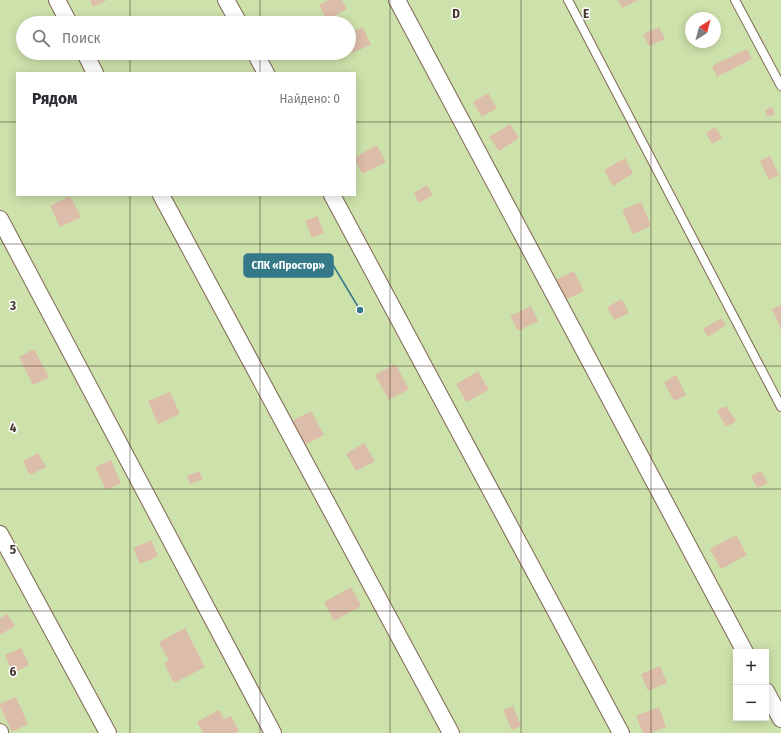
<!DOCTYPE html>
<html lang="ru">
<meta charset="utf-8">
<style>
body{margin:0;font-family:"Fira Sans Condensed",sans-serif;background:#f2f2f3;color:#2b2b33}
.controls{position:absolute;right:12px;bottom:12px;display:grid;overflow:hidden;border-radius:0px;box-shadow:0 2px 10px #0003}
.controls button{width:36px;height:36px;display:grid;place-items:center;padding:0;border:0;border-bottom:1px solid #e1e1e2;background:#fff;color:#2b2b33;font:20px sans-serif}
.compass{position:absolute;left:685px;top:12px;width:36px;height:36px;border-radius:50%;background:#fff;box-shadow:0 2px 10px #0003;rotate:36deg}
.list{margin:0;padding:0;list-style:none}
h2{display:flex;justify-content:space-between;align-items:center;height:52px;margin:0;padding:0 16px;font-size:17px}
h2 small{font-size:13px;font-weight:400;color:#7c7c81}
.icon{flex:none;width:22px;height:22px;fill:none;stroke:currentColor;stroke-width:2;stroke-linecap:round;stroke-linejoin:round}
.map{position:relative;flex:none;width:781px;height:733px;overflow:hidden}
.search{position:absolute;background:#fff;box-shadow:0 2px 10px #0003;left:16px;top:16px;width:340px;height:44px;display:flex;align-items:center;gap:10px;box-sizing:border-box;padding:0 14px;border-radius:22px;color:#7c7c81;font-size:15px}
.panel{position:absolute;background:#fff;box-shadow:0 2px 10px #0003;left:16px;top:72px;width:340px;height:124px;border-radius:0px}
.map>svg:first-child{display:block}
.green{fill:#cde1aa;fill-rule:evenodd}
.building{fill:#dcbda9}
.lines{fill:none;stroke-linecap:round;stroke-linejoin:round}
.service-casing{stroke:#806552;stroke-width:10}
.minor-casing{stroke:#806552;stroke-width:18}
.service{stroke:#fff;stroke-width:8}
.minor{stroke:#fff;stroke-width:16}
.grid{fill:none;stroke:#43362e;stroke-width:1;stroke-opacity:0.55}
.grid-label{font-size:13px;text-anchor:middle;font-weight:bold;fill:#43362e;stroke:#fff;stroke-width:3;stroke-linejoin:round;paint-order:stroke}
.leader{fill:none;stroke:#357989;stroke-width:1.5}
.callout-dot{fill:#357989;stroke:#fff;stroke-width:1.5}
.callout{fill:#357989;stroke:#357989;stroke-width:1.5}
.callout-label{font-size:11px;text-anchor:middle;font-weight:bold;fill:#fff}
</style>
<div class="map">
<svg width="781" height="733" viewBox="0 0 781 733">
<rect width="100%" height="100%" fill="#fdf6f2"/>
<path class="green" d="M 0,0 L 781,0 L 781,733 L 5,733 L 0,725 ZM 691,18 L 715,18 L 715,42 L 691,42 ZM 23,23 L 349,23 L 349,53 L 23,53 ZM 17,73 L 355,73 L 355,195 L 17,195 ZM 736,652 L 766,652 L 766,718 L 736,718 Z"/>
<path class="building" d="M 90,0 L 107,0 L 93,7 Z
M 329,0 L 342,0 L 347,9 L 327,20 L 319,5 Z
M 618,0 L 638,0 L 622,8 Z
M 36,15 L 42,23 L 25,23 Z
M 363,27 L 371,45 L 351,53 L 349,48 L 349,32 Z
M 659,27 L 665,39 L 649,46 L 643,34 Z
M 747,49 L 752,59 L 717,77 L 712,66 Z
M 197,53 L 210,53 L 200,59 Z
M 488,93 L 497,108 L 482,117 L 473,102 Z
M 772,107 L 775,114 L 767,117 L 765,110 Z
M 510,124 L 519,138 L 499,151 L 489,137 Z
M 715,127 L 722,138 L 712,144 L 706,133 Z
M 377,145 L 386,162 L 362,174 L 355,160 L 355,157 Z
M 770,156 L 779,175 L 769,180 L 760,161 Z
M 625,158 L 633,173 L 613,186 L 604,170 Z
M 427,185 L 433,195 L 419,203 L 414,193 Z
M 70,196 L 81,217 L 60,227 L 50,206 Z
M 641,202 L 651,226 L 633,234 L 622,210 Z
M 317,216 L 324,233 L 312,238 L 305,221 Z
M 574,271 L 584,291 L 565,300 L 555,280 Z
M 622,299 L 629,313 L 614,320 L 607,307 Z
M 781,305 L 781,329 L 772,309 Z
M 531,306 L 538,321 L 518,331 L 510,316 Z
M 721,318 L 726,325 L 708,337 L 703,329 Z
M 34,349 L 49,377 L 33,385 L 19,357 Z
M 395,364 L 409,389 L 389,400 L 375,375 Z
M 478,371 L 489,390 L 466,402 L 456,384 Z
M 676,375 L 686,395 L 674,401 L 664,382 Z
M 170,392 L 180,414 L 158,424 L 148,401 Z
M 726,406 L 736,421 L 726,427 L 717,411 Z
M 311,411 L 324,435 L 301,447 L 288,423 Z
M 364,443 L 375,461 L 356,471 L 346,454 Z
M 38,453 L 46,467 L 30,475 L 23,461 Z
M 111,460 L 121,483 L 106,490 L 95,467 Z
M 199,471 L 203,479 L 190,484 L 187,476 Z
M 761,471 L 768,483 L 757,488 L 751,476 Z
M 736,535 L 747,555 L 721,569 L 710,549 Z
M 151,540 L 158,556 L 140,564 L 133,548 Z
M 351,587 L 361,606 L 334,621 L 324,602 Z
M 7,614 L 15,626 L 0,635 L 0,618 Z
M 185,628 L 205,667 L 174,683 L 164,663 L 169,661 L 159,642 Z
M 21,648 L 29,665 L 13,673 L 5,655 Z
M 660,666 L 667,683 L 648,691 L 641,674 Z
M 16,697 L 28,724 L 12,732 L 0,706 L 0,704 Z
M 513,706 L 521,726 L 512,730 L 503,710 Z
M 659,707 L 666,727 L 651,733 L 643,733 L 636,716 Z
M 219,710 L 224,719 L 231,716 L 239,731 L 235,733 L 203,733 L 197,722 Z"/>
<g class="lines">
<defs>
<path id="service" d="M 568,0 L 781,407
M 735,0 L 781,86"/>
<path id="minor" d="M 57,0 L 69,23
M 226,0 L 239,23
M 397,0 L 745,652
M 85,53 L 95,73
M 255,53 L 266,73
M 161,195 L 451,733
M 332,195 L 621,733
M 0,219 L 273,733
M 0,534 L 108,733
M 766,691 L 781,719
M 0,732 L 0,733"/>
</defs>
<use href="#service" class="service-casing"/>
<use href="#minor" class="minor-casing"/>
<use href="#service" class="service"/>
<use href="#minor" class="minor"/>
</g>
<path class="grid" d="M 130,0 L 130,23M 260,0 L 260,23M 390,0 L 390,733M 521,0 L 521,733M 651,0 L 651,733M 130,53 L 130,73M 260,53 L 260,73M 0,122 L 17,122M 355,122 L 781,122M 130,195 L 130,733M 260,195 L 260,733M 0,244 L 781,244M 0,366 L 781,366M 0,489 L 781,489M 0,611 L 781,611"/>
<g class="grid-label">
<text x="456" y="18">D</text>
<text x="586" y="18">E</text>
<text x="13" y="310">3</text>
<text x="13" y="432">4</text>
<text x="13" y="554">5</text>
<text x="13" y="676">6</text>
</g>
<path class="leader" d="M360 310L333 265"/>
<circle class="callout-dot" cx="360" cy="310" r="4"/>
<rect class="callout" x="244" y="254" width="89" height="23" rx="4"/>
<g class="callout-label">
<text x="288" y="269">СПК «Простор»</text>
</g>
</svg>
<div class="controls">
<button>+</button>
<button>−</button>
</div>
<svg class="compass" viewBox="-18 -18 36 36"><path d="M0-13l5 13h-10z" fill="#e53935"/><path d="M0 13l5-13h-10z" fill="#7c7c81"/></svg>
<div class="search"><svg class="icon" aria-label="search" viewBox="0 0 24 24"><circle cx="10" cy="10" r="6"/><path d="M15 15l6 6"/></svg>Поиск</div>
<section class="panel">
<h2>Рядом<small>Найдено: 0</small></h2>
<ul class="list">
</ul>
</section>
</div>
